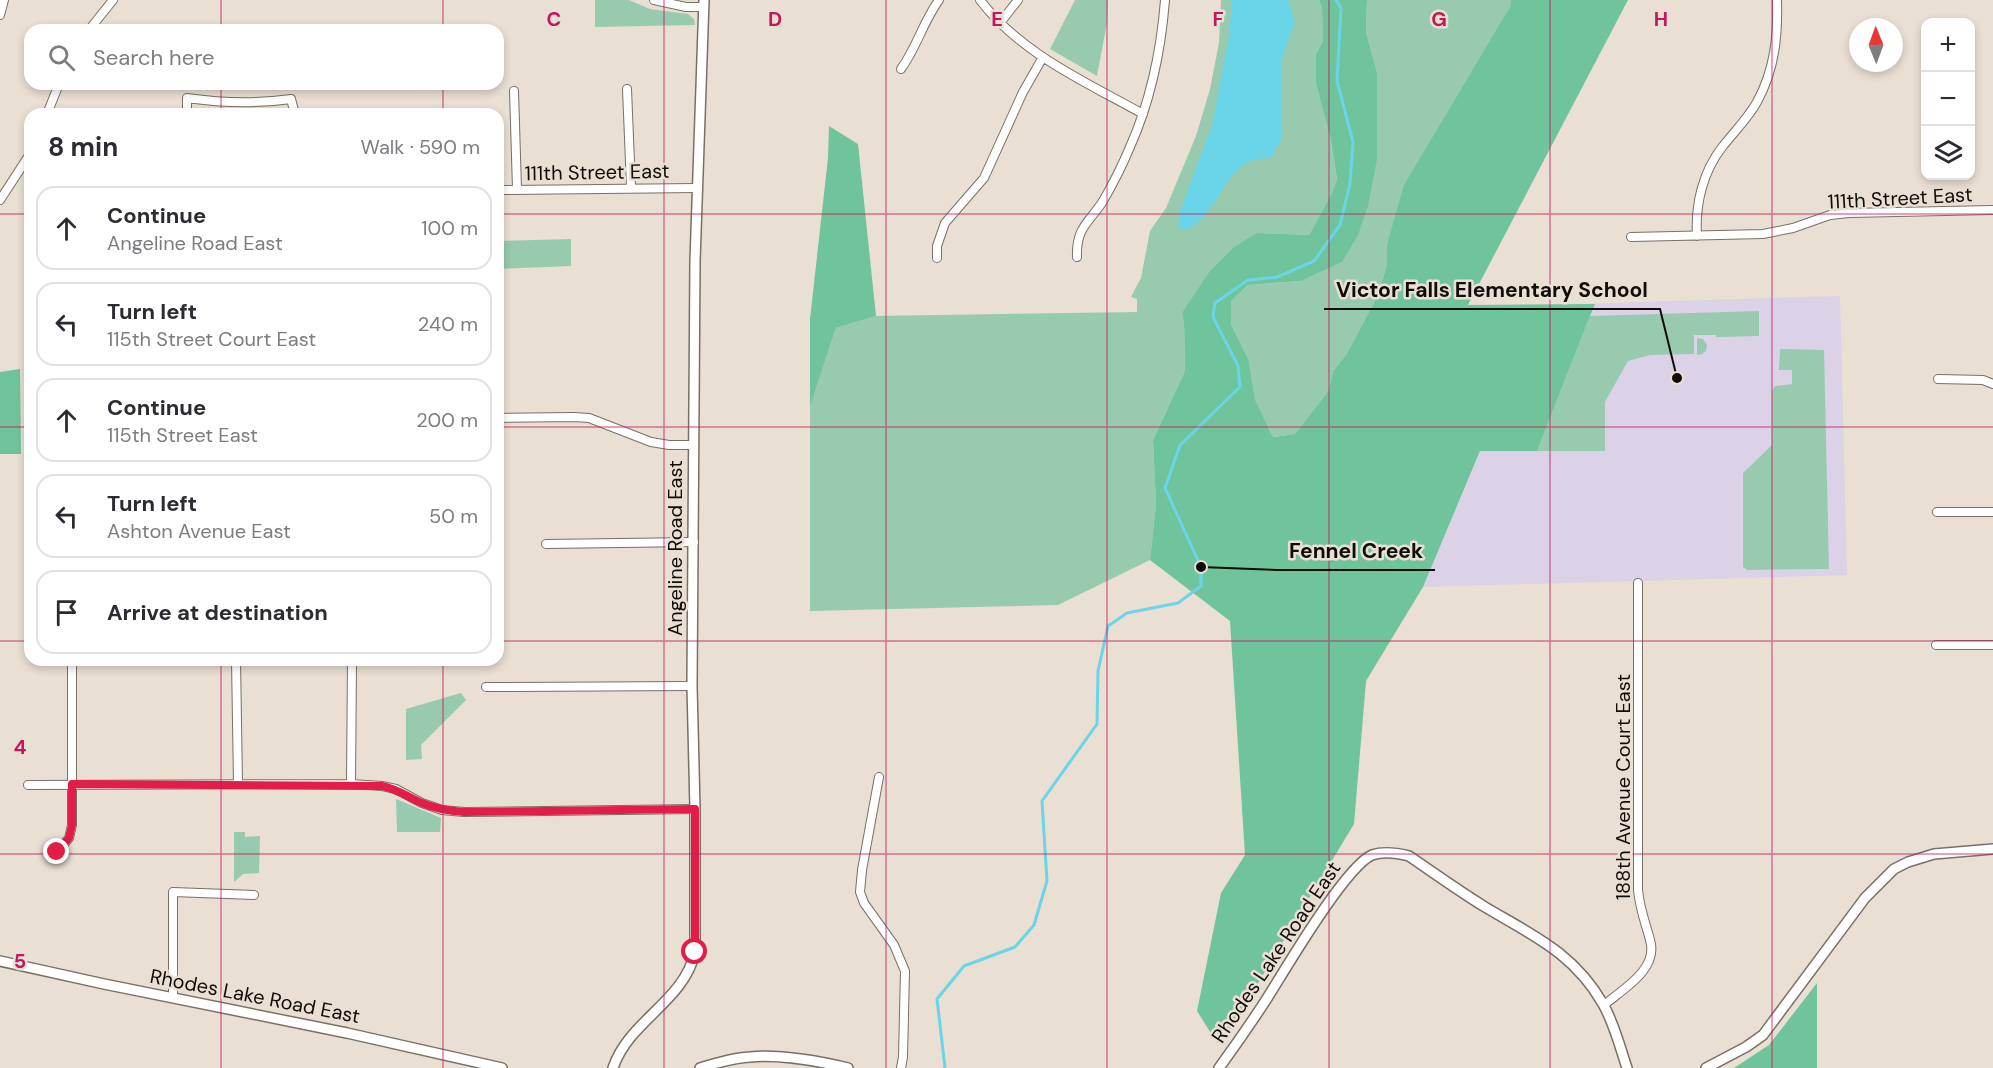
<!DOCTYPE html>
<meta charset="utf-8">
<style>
body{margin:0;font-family:"DM Sans",sans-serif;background:#f7f7f7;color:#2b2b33}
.controls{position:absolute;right:18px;top:18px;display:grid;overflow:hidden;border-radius:12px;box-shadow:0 3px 9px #0003}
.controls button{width:54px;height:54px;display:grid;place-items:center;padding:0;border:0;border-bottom:2px solid #e1e1e2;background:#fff;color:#2b2b33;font:30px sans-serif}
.compass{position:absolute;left:1849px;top:18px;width:54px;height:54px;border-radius:50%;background:#fff;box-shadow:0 3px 9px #0003;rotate:359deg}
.stop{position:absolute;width:18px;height:18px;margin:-14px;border:4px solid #e11d48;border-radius:50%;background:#fff}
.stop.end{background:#e11d48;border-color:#fff;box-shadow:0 2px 6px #0008}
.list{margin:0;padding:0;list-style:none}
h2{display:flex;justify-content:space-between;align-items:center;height:78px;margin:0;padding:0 24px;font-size:26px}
h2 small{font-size:20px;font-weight:400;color:#7c7c81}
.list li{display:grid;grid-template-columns:39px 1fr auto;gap:18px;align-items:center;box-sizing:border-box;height:84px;margin:0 12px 12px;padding:0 12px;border:2px solid #e1e1e2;border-radius:18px}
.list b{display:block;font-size:22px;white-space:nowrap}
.list p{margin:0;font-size:20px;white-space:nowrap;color:#7c7c81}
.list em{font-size:20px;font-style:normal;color:#7c7c81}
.icon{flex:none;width:33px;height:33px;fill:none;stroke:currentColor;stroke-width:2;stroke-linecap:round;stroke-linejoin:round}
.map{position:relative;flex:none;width:1993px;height:1068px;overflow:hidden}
.search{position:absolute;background:#fff;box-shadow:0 3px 9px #0003;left:24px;top:24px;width:480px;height:66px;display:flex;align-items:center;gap:15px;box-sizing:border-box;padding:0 21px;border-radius:18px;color:#7c7c81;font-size:22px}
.panel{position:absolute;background:#fff;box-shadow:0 3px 9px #0003;left:24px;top:108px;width:480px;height:558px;border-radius:18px}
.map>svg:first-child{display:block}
.education{fill:#dcd2e7}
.green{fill:#98cab0}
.forest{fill:#70c49b}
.water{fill:#6ad5e9}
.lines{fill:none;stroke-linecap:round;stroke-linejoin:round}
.stream{stroke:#6ad5e9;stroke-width:3}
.minor-casing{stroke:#797065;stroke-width:10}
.tertiary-casing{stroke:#797065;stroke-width:12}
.minor{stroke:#fff;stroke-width:8}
.tertiary{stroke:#fff;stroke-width:9}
.route{stroke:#e11d48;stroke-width:8}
.grid{fill:none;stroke:#c2185b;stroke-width:1.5;stroke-opacity:0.55}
.labels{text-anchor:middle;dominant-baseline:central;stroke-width:5;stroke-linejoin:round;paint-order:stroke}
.street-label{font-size:20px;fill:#100d08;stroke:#e9dfd2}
.grid-label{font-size:20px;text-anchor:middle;font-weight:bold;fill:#c2185b;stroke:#e9dfd2;stroke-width:5;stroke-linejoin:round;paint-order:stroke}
.leader{fill:none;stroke:#100d08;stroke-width:2}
.callout-dot{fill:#100d08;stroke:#e9dfd2;stroke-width:2}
.callout-label{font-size:21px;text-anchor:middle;font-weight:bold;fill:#100d08;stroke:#e9dfd2;stroke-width:5;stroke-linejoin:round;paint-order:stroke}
</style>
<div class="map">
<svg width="1993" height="1068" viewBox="0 0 1993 1068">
<rect width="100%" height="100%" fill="#e9dfd2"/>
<path class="education" d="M 1840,296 L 1847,575 L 1423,587 L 1542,305 Z"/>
<path class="green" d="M 595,0 L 629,0 L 650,9 L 688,14 L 694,19 L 695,25 L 595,27 Z
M 1075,0 L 1108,0 L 1107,23 L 1097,76 L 1050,49 Z
M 1221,0 L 1319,0 L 1322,9 L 1323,41 L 1316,54 L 1337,179 L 1334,189 L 1309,235 L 1257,233 L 1182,313 L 1184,323 L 1185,371 L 1153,440 L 1156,504 L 1150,560 L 1058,605 L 810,611 L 810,407 L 836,328 L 876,316 L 1137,312 L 1137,299 L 1131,297 L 1141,278 L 1150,231 L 1166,208 L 1196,136 L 1210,89 L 1219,43 Z
M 1367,0 L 1511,0 L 1510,7 L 1394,222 L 1387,244 L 1387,265 L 1377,297 L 1346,355 L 1333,371 L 1329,390 L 1295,434 L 1273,437 L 1255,401 L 1249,361 L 1231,324 L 1231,301 L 1248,285 L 1300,281 L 1377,72 L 1366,32 Z
M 571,239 L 571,266 L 498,269 L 498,241 Z
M 1759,311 L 1759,336 L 1716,337 L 1716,335 L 1694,335 L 1694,354 L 1650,355 L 1628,361 L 1605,402 L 1605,451 L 1537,451 L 1590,316 Z
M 1697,338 L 1703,339 L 1707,345 L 1706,351 L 1702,354 L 1697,355 Z
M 1780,349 L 1824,350 L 1829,569 L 1747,570 L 1743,567 L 1743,473 L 1772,445 L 1772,391 L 1775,386 L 1792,384 L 1792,370 L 1779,370 Z
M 461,693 L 466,700 L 421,745 L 422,759 L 406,760 L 406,709 Z
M 396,799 L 441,818 L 440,832 L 397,832 Z
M 234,832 L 245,832 L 245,837 L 260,836 L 259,873 L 243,874 L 234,882 Z"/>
<path class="forest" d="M 1319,0 L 1367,0 L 1366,32 L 1377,72 L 1377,159 L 1368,206 L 1358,235 L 1342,262 L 1300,281 L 1248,285 L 1231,301 L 1231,324 L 1249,361 L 1255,400 L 1273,437 L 1295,434 L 1329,390 L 1333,371 L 1346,355 L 1377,297 L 1387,265 L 1387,244 L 1404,185 L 1510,7 L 1511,0 L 1628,0 L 1468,305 L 1595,304 L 1590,316 L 1537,451 L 1480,451 L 1423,587 L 1366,681 L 1354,824 L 1228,1033 L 1217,1043 L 1197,1011 L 1221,893 L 1245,855 L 1230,621 L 1150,560 L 1156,504 L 1153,440 L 1185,371 L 1184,323 L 1182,313 L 1210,271 L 1234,247 L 1257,233 L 1309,235 L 1334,189 L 1337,179 L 1330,136 L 1316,82 L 1316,54 L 1323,41 L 1322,9 Z
M 829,126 L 858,144 L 876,316 L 836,328 L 810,407 L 810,319 L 828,158 Z
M 20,369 L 21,454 L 0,454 L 0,372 Z
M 1817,983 L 1817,1068 L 1734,1068 L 1769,1045 Z"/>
<path class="water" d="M 1232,0 L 1288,0 L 1295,23 L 1282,57 L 1281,140 L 1272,157 C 1264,158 1256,159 1248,162 C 1220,176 1213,224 1182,230 L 1178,224 L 1181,208 L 1212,126 L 1229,37 Z"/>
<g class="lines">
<path class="stream" d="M 945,1068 L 937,999 L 964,966 L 1015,947 L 1034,925 L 1047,881 L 1042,801 L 1097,724 L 1098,671 L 1108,626 L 1127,613 L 1178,603 L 1201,586 L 1201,567 L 1165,488 L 1180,445 L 1240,387 L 1238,366 L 1213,317 L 1215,303 L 1248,280 L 1277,277 L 1314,261 L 1340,225 L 1350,184 L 1353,142 L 1337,81 L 1341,8 L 1336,0"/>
<defs>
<path id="minor" d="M 654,0 L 686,7 L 704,7
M 980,0 C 1021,54 1086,82 1143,114
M 0,15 L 4,0
M 1000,23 L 1018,0
M 89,30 L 113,0
M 901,69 C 917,47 923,22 939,0
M 627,89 L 631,187
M 514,91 L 517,189
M 47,114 L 59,84
M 187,114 L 187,98 C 222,103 256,104 291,99 L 295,114
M 498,190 L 697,188
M 0,200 L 30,154
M 1697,236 C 1695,204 1703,171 1723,146 C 1735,131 1748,118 1757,102 C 1775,69 1778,36 1777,0
M 1631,237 L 1763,234 L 1793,228 L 1830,215 L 1849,213 L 1993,210
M 1077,257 C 1076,227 1089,223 1103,201 C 1113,184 1122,166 1130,147 C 1151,100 1161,51 1165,0
M 937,258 L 937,246 L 945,223 L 984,178 L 1023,92 L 1043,57
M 1938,379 L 1983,380 L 1993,384
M 498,418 L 574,417 L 589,418 L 651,442 L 669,445 L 694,445
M 1937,512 L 1993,512
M 546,544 L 694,542
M 1936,645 L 1993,645
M 236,660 L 238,784
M 486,687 L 692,686
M 879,777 L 862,870 L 860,892 L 864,903 L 894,945 L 905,971 L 903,1057 L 901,1068
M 351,784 L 352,660
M 28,785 L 351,784 L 382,786 L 396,789 L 422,803 L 442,810 L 464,812 L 695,809
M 57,852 L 69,838 L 72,825 L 72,660
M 173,998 L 173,892 L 254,895
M 1604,1005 C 1623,989 1659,969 1650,940 C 1645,921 1640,910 1638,890 L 1638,583"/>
<path id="tertiary" d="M 0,961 L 104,984 L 347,1033 L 502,1068
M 613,1068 C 629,1020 684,1002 695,952 L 695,809 L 692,686 L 695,261 L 704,0
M 700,1068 C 716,1063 733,1058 750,1057 C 782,1054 818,1061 848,1068
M 1219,1068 C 1235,1046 1251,1023 1266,1000 C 1285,970 1345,867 1372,855 C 1384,851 1397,853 1409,856 C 1434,873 1459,891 1485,907 C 1532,935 1574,953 1603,1004 C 1614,1023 1620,1047 1627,1068
M 1706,1068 L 1746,1047 L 1763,1035 L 1865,898 L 1894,869 L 1908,862 L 1934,854 L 1993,849"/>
</defs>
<use href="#minor" class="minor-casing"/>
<use href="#tertiary" class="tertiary-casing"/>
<use href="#minor" class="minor"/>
<use href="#tertiary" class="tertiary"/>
</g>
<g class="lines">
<path class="route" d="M 57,852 L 69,838 L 72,825 L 72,784 L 382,786 C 397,789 408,797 422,803 C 436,809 449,811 464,812 L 695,809 L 695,952"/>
</g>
<path class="grid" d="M 221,0 L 221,30M 443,0 L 443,30M 664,0 L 664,1068M 886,0 L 886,1068M 1107,0 L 1107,1068M 1329,0 L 1329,1068M 1550,0 L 1550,1068M 1772,0 L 1772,1068M 221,84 L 221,114M 443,84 L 443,114M 0,214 L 30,214M 498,214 L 1993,214M 0,427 L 30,427M 498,427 L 1993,427M 0,641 L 30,641M 498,641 L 1993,641M 221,660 L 221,1068M 443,660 L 443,1068M 0,854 L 1993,854"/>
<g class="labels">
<g class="street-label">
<text transform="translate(597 172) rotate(-1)">111th Street East</text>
<text transform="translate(1900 198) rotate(-3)">111th Street East</text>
<text transform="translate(675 548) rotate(-90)">Angeline Road East</text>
<text transform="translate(1623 787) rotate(-90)">188th Avenue Court East</text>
<text transform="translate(1276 952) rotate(-56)">Rhodes Lake Road East</text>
<text transform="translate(255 996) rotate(11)">Rhodes Lake Road East</text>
</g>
</g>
<g class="grid-label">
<text x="554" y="26">C</text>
<text x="775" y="26">D</text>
<text x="997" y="26">E</text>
<text x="1218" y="26">F</text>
<text x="1439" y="26">G</text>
<text x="1661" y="26">H</text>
<text x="20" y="754">4</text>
<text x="20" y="968">5</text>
</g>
<path class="leader" d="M1677 378L1660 309H1324M1201 567L1277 570H1435"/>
<g class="callout-dot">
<circle cx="1677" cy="378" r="6"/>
<circle cx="1201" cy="567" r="6"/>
</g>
<g class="callout-label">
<text x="1492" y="297">Victor Falls Elementary School</text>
<text x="1356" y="558">Fennel Creek</text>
</g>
</svg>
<div class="controls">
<button>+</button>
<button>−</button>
<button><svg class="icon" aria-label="layers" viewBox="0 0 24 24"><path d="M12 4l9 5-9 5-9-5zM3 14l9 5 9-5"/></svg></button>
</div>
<svg class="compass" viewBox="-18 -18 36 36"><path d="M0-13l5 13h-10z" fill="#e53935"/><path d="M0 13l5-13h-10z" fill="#7c7c81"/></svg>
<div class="stop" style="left:695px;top:952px"></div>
<div class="stop end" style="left:57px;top:852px"></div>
<div class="search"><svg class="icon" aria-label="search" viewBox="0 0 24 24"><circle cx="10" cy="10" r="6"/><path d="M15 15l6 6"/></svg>Search here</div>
<section class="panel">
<h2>8 min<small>Walk · 590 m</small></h2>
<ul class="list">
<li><svg class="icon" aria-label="ahead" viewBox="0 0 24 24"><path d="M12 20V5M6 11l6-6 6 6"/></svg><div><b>Continue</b><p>Angeline Road East</p></div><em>100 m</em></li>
<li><svg class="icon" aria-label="left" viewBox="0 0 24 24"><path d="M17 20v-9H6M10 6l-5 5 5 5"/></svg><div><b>Turn left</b><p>115th Street Court East</p></div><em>240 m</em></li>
<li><svg class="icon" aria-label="ahead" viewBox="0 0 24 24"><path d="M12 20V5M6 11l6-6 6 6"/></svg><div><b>Continue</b><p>115th Street East</p></div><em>200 m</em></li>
<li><svg class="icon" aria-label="left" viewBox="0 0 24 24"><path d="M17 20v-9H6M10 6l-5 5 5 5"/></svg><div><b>Turn left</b><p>Ashton Avenue East</p></div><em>50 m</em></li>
<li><svg class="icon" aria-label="arrive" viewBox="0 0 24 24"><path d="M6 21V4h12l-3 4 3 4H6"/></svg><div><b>Arrive at destination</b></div></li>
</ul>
</section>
</div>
